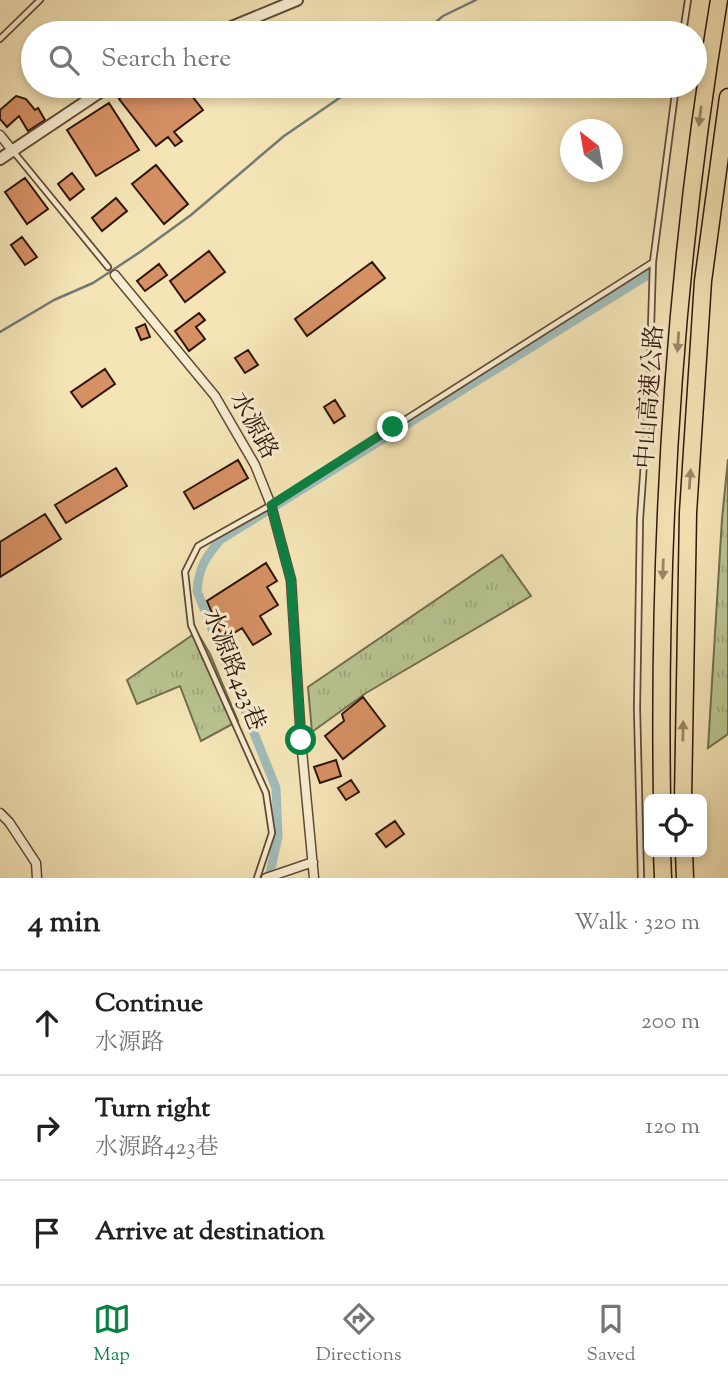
<!DOCTYPE html>
<meta charset="utf-8">
<style>
body{margin:0;font-family:"Sorts Mill Goudy","Noto Serif TC",serif;background:#f2f2f2;color:#222}
.controls{position:absolute;right:21px;bottom:21px;display:grid;overflow:hidden;border-radius:10px;box-shadow:0 4px 10px #0003}
.controls button{width:63px;height:63px;display:grid;place-items:center;padding:0;border:0;border-bottom:2px solid #e0e0e0;background:#fff;color:#222;font:35px sans-serif}
.compass{position:absolute;left:560px;top:119px;width:63px;height:63px;border-radius:50%;background:#fff;box-shadow:0 4px 10px #0003;rotate:329deg}
.stop{position:absolute;width:21px;height:21px;margin:-16px;border:5px solid #0b8043;border-radius:50%;background:#fff}
.stop.end{background:#0b8043;border-color:#fff;box-shadow:0 2px 7px #0008}
.list{margin:0;padding:0;list-style:none}
h2{display:flex;justify-content:space-between;align-items:center;height:91px;margin:0;padding:0 28px;font-size:30px}
h2 small{font-size:23px;font-weight:400;color:#767676}
.list li{display:grid;grid-template-columns:46px 1fr auto;gap:21px;align-items:center;box-sizing:border-box;height:105px;padding:0 28px;border-top:2px solid #e0e0e0}
.list b{display:block;font-size:26px;white-space:nowrap}
.list p{margin:0;font-size:23px;white-space:nowrap;color:#767676}
.list em{font-size:23px;font-style:normal;color:#767676}
.icon{flex:none;width:38px;height:38px;fill:none;stroke:currentColor;stroke-width:2;stroke-linecap:round;stroke-linejoin:round}
.map{position:relative;flex:none;width:728px;height:878px;overflow:hidden}
.search{position:absolute;background:#fff;box-shadow:0 4px 10px #0003;left:21px;right:21px;top:21px;height:77px;display:flex;align-items:center;gap:18px;box-sizing:border-box;padding:0 24px;border-radius:38px;color:#767676;font-size:26px}
.sheet{height:406px;background:#fff}
nav{display:flex;justify-content:space-around;align-items:center;box-sizing:border-box;height:98px;border-top:2px solid #e0e0e0;background:#fff;font-size:19px;color:#767676}
nav a{display:grid;justify-items:center;gap:4px}
nav .on{color:#0b8043}
.map>svg:first-child{display:block}
.grass{fill:url(#grass-tufts);stroke:#746e4e;stroke-width:2}
.lines{fill:none;stroke-linecap:round;stroke-linejoin:round}
.stream{stroke:#737a74;stroke-width:2.5}
.canal{stroke:#a1bcba;stroke-width:9}
.building{fill:#d59064;stroke:#2f160b;stroke-width:2}
.service-casing{stroke:#604a36;stroke-width:8}
.minor-casing{stroke:#604a36;stroke-width:11}
.tertiary-casing{stroke:#604a36;stroke-width:14}
.motorway-casing{stroke:#2f160b;stroke-width:19}
.service{stroke:#f8edd0;stroke-width:4.5}
.minor{stroke:#f8edd0;stroke-width:8}
.tertiary{stroke:#f8edd0;stroke-width:10}
.motorway{stroke:#f4e4b6;stroke-width:16}
.oneway{fill:#9b8769}
.route{stroke:#0b8043;stroke-width:9}
.labels{text-anchor:middle;dominant-baseline:central;stroke-width:6;stroke-linejoin:round;paint-order:stroke}
.street-label{font-size:24px;fill:#2f160b;stroke:#f8edd0}
</style>
<div class="map">
<svg width="728" height="878" viewBox="0 0 728 878">
<defs>
<pattern id="grass-tufts" width="24" height="20" patternUnits="userSpaceOnUse" patternTransform="scale(1.75)"><rect width="24" height="20" fill="#b8c591"/><path d="M3 7l-1-3M5 7V3M7 7l1-3M15 17l-1-3M17 17v-4M19 17l1-3" fill="none" stroke="#9ea87c"/></pattern>
</defs>
<rect width="100%" height="100%" fill="#f4e4b6"/>
<filter id="stains"><feTurbulence type="fractalNoise" baseFrequency=".00286" numOctaves="4"/><feColorMatrix values="0 0 0 0 .2 0 0 0 0 .09 0 0 0 0 .02 0 0 0 .5 -.17"/></filter>
<radialGradient id="worn" r=".72"><stop offset=".6" stop-color="#630" stop-opacity="0"/><stop offset="1" stop-color="#630" stop-opacity=".3"/></radialGradient>
<path class="grass" d="M 728,459 L 728,734 L 708,748 L 722,519 Z
M 502,555 L 531,596 L 366,693 L 312,732 L 308,687 Z
M 197,632 L 210,654 L 238,721 L 201,741 L 180,686 L 137,704 L 127,680 Z"/>
<g class="lines">
<path class="stream" d="M 423,33 L 443,16 L 476,0
M 0,332 L 54,300 L 93,283 L 140,252 L 191,215 L 284,136 L 357,86"/>
<path class="canal" d="M 269,878 L 278,836 L 276,788 L 197,591 C 199,567 205,558 220,540 L 651,273"/>
</g>
<path class="building" d="M 136,86 L 184,86 L 203,110 L 174,132 L 182,141 L 175,146 L 168,137 L 156,146 L 119,99 Z
M 16,96 L 26,99 L 35,110 L 38,108 L 45,120 L 28,131 L 19,116 L 7,127 L 0,119 L 0,110 Z
M 109,103 L 139,150 L 96,176 L 67,130 Z
M 156,165 L 188,204 L 164,224 L 132,184 Z
M 72,173 L 84,189 L 70,200 L 58,184 Z
M 25,178 L 48,209 L 27,224 L 5,192 Z
M 116,198 L 127,211 L 102,231 L 92,218 Z
M 22,237 L 37,257 L 25,265 L 11,245 Z
M 209,251 L 225,272 L 185,302 L 170,281 Z
M 372,262 L 385,278 L 307,336 L 295,319 Z
M 159,264 L 167,275 L 145,291 L 137,281 Z
M 199,313 L 205,320 L 196,327 L 205,339 L 189,351 L 175,331 Z
M 145,324 L 150,337 L 141,340 L 136,328 Z
M 248,350 L 258,365 L 245,373 L 235,358 Z
M 105,369 L 115,384 L 82,407 L 71,392 Z
M 335,400 L 345,416 L 334,423 L 324,407 Z
M 238,460 L 248,478 L 194,509 L 184,492 Z
M 116,468 L 127,486 L 66,523 L 55,505 Z
M 45,514 L 61,539 L 0,577 L 0,542 Z
M 266,563 L 277,581 L 267,587 L 278,605 L 260,616 L 271,634 L 253,645 L 242,628 L 223,640 L 207,601 Z
M 363,697 L 385,726 L 343,759 L 325,736 L 344,721 L 342,714 Z
M 336,760 L 341,776 L 320,783 L 314,767 Z
M 351,780 L 359,792 L 346,800 L 338,788 Z
M 395,821 L 404,834 L 386,847 L 376,834 Z"/>
<g class="lines">
<defs>
<path id="service" d="M 683,33 L 688,0
M 0,39 L 40,0
M 13,151 L 108,267
M 257,878 L 272,833 L 266,793 L 191,625 L 185,572 L 198,546 L 271,505 L 653,262
M 641,878 L 637,708 L 640,519 L 649,393 L 653,262 L 676,86"/>
<path id="minor" d="M 0,135 L 12,150
M 115,275 L 215,396 L 255,465 L 271,505 L 291,580 L 301,740 L 314,878
M 0,813 L 9,822 L 36,863 L 37,878
M 266,878 L 313,862"/>
<path id="tertiary" d="M 217,33 L 297,0
M 0,159 L 109,86"/>
<path id="motorway" d="M 662,799 C 658,532 675,263 719,0
M 683,799 L 688,513 L 703,281 L 728,97
M 662,852 L 663,878
M 684,852 L 685,878"/>
</defs>
<use href="#service" class="service-casing"/>
<use href="#minor" class="minor-casing"/>
<use href="#tertiary" class="tertiary-casing"/>
<use href="#motorway" class="motorway-casing"/>
<use href="#service" class="service"/>
<use href="#minor" class="minor"/>
<use href="#tertiary" class="tertiary"/>
<use href="#motorway" class="motorway"/>
</g>
<defs><path id="oneway-solid" d="M-6-.8H1V-3.2L6.5 0L1 3.2V.8H-6Z" transform="scale(1.75)"/></defs>
<g class="oneway">
<use href="#oneway-solid" transform="translate(700 116) rotate(97)"/>
<use href="#oneway-solid" transform="translate(678 342) rotate(94)"/>
<use href="#oneway-solid" transform="translate(690 479) rotate(-86)"/>
<use href="#oneway-solid" transform="translate(663 569) rotate(92)"/>
<use href="#oneway-solid" transform="translate(683 731) rotate(-89)"/>
</g>
<g class="lines">
<path class="route" d="M 301,740 L 291,580 L 271,505 L 393,427"/>
</g>
<g class="labels">
<g class="street-label">
<text transform="translate(651 397) rotate(-86)">中山高速公路</text>
<text transform="translate(253 426) rotate(61)">水源路</text>
<text transform="translate(233 670) rotate(68)">水源路423巷</text>
</g>
</g>
<rect width="100%" height="100%" filter="url(#stains)"/>
<rect width="100%" height="100%" fill="url(#worn)"/>
</svg>
<div class="controls">
<button><svg class="icon" aria-label="locate" viewBox="0 0 24 24"><circle cx="12" cy="12" r="6"/><path d="M12 2v4M12 18v4M2 12h4M18 12h4"/></svg></button>
</div>
<svg class="compass" viewBox="-18 -18 36 36"><path d="M0-13l5 13h-10z" fill="#e53935"/><path d="M0 13l5-13h-10z" fill="#767676"/></svg>
<div class="stop" style="left:301px;top:740px"></div>
<div class="stop end" style="left:393px;top:427px"></div>
<div class="search"><svg class="icon" aria-label="search" viewBox="0 0 24 24"><circle cx="10" cy="10" r="6"/><path d="M15 15l6 6"/></svg>Search here</div>
</div>
<section class="sheet">
<h2>4 min<small>Walk · 320 m</small></h2>
<ul class="list">
<li><svg class="icon" aria-label="ahead" viewBox="0 0 24 24"><path d="M12 20V5M6 11l6-6 6 6"/></svg><div><b>Continue</b><p>水源路</p></div><em>200 m</em></li>
<li><svg class="icon" aria-label="right" viewBox="0 0 24 24"><path d="M7 20v-9h11M14 6l5 5-5 5"/></svg><div><b>Turn right</b><p>水源路423巷</p></div><em>120 m</em></li>
<li><svg class="icon" aria-label="arrive" viewBox="0 0 24 24"><path d="M6 21V4h12l-3 4 3 4H6"/></svg><div><b>Arrive at destination</b></div></li>
</ul>
</section>
<nav>
<a class="on"><svg class="icon" aria-label="map" viewBox="0 0 24 24"><path d="M3 6l6-2 6 2 6-2v14l-6 2-6-2-6 2zM9 4v14M15 6v14"/></svg>Map</a>
<a><svg class="icon" aria-label="directions" viewBox="0 0 24 24"><path d="M12 3l9 9-9 9-9-9zM9 14v-3h6M13 9l2 2-2 2"/></svg>Directions</a>
<a><svg class="icon" aria-label="saved" viewBox="0 0 24 24"><path d="M7 4h10v16l-5-4-5 4z"/></svg>Saved</a>
</nav>
